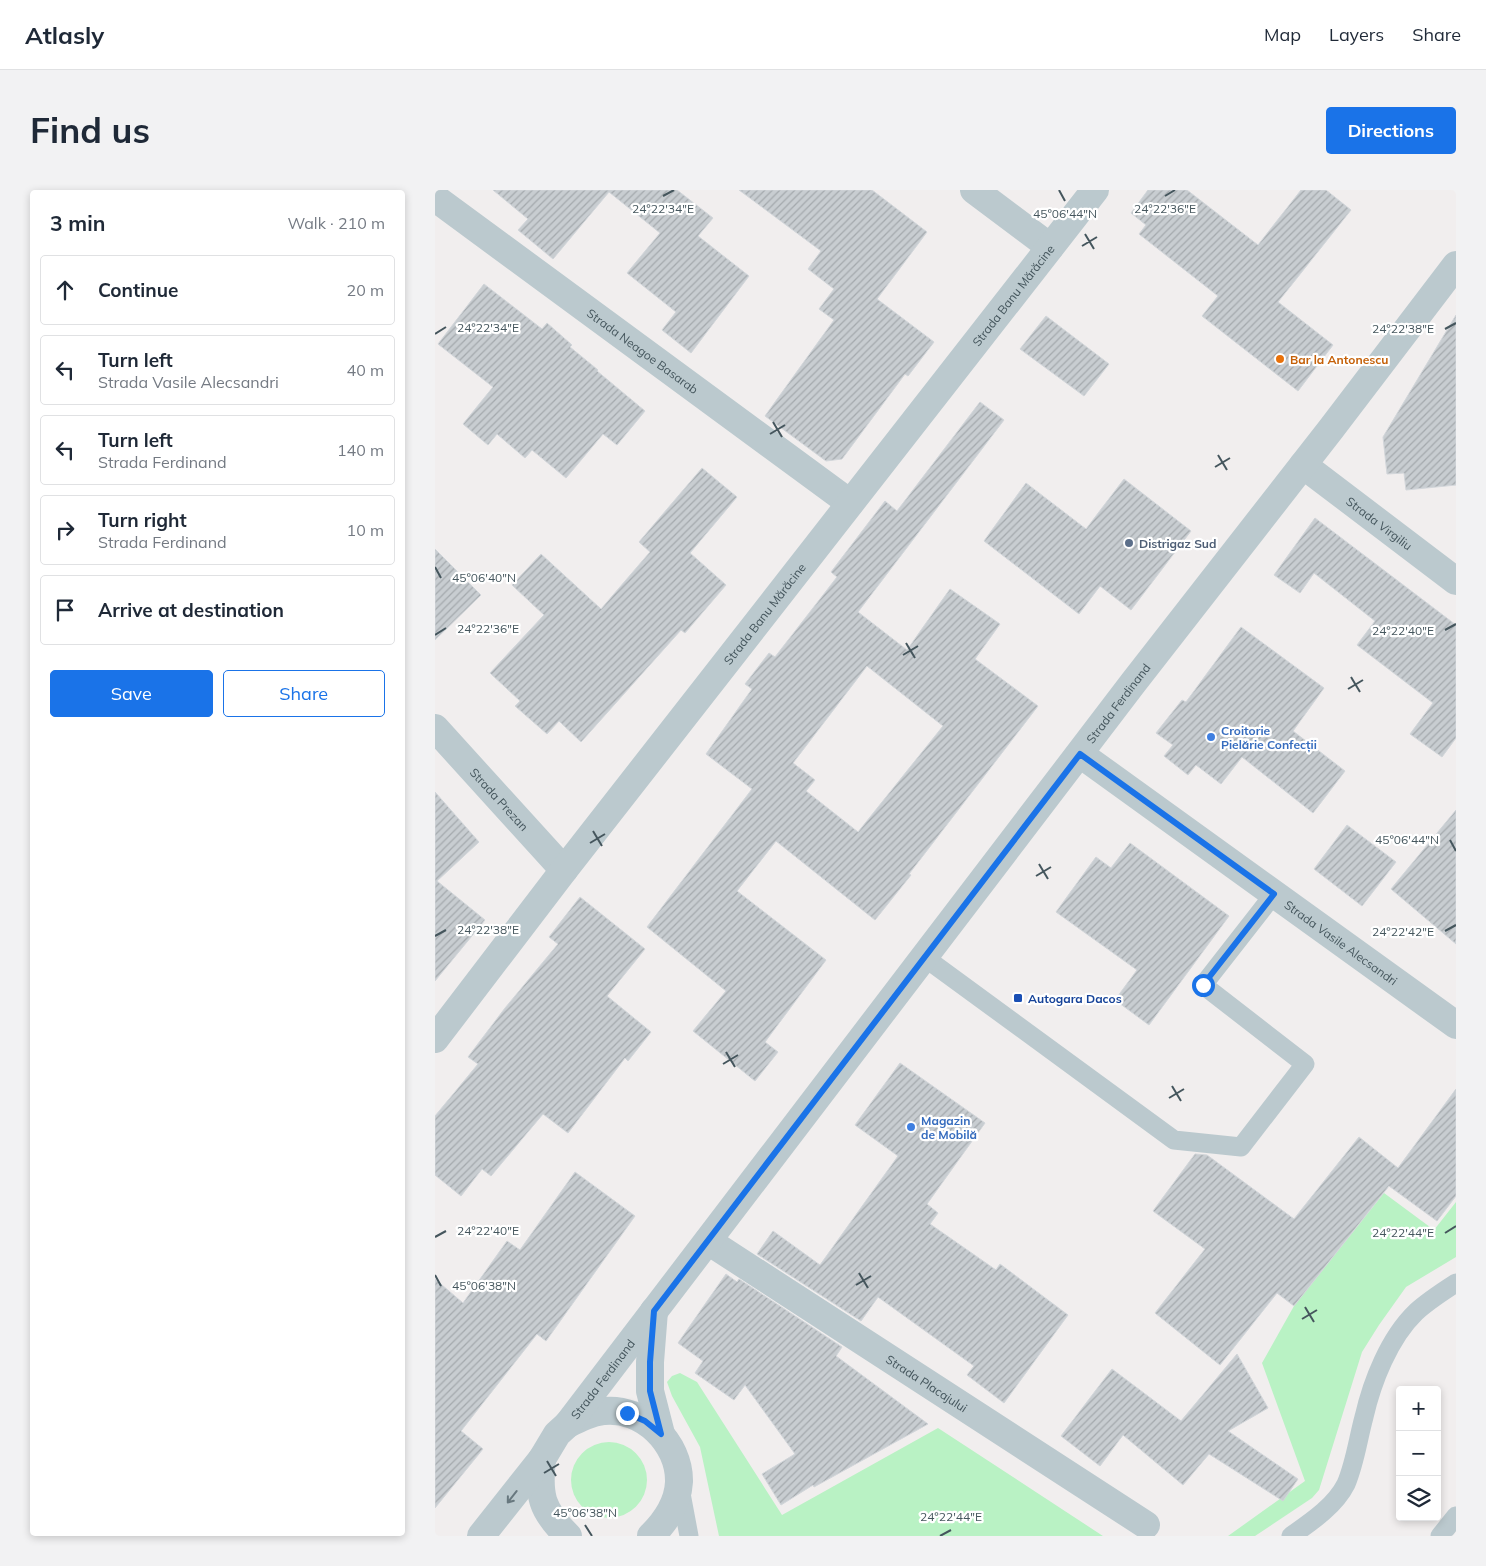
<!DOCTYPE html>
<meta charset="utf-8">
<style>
body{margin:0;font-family:Mulish,sans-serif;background:#f2f2f3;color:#1f2937}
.controls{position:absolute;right:15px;bottom:15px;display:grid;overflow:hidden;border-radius:5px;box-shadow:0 2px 8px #0003}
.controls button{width:45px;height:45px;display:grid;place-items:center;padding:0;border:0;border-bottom:1px solid #e0e1e3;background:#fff;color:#1f2937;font:25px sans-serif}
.stop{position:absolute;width:15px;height:15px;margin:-11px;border:4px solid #1a73e8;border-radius:50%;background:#fff}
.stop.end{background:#1a73e8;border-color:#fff;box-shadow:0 1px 5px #0008}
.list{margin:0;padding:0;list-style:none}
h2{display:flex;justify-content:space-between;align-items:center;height:65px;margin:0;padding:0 20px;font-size:21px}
h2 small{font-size:16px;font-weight:400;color:#747a83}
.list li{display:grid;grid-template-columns:32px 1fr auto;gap:15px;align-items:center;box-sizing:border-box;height:70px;margin:0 10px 10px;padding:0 10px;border:1px solid #e0e1e3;border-radius:5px}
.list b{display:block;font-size:19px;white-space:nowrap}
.list p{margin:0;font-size:16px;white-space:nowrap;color:#747a83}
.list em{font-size:16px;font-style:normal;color:#747a83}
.actions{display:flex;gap:10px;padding:15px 20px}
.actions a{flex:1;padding:11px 0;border:1px solid #1a73e8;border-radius:5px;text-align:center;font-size:18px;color:#1a73e8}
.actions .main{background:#1a73e8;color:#fff}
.icon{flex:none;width:28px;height:28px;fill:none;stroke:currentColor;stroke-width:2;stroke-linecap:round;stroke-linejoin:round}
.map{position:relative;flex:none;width:1021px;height:1346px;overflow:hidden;border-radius:5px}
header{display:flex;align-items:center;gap:30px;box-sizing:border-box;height:70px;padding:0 25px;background:#fff;border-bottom:1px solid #e0e1e3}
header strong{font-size:24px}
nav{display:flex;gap:28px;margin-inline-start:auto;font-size:18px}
.intro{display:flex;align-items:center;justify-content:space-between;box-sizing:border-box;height:120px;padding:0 30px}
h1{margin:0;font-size:35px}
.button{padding:12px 22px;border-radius:5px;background:#1a73e8;color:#fff;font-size:18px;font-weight:700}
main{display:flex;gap:30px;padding:0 30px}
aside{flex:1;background:#fff;border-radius:5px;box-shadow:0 2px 8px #0003}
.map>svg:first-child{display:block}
.green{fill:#b9f2c4}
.building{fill:url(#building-hatch);stroke:#d2d6da;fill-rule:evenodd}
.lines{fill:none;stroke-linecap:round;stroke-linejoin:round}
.service{stroke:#bbc9ce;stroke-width:19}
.minor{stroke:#bbc9ce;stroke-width:28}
.tertiary{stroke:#bbc9ce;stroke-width:28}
.oneway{stroke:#68787f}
.route{stroke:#1a73e8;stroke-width:6}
.ticks{fill:none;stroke:#45565d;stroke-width:2}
.food-dot{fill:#e8710a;stroke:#fff;stroke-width:2}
.service-dot{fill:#5c6f8a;stroke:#fff;stroke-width:2}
.shop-dot{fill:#3f7fe0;stroke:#fff;stroke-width:2}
.transit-dot{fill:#1a4fb4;stroke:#fff;stroke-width:2}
.labels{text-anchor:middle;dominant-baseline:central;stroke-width:4.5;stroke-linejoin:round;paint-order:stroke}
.street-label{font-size:12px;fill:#45565d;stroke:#fff}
.food-label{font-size:12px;font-weight:bold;fill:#c56008;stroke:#fff;text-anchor:start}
.service-label{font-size:12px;font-weight:bold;fill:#4e5e75;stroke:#fff;text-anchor:start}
.shop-label{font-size:12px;font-weight:bold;fill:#366cbe;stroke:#fff;text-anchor:start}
.transit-label{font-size:12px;font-weight:bold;fill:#164399;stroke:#fff;text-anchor:start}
.ticks-label{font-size:12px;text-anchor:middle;fill:#45565d;stroke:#fff;stroke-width:4.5;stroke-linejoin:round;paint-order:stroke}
</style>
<header>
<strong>Atlasly</strong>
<nav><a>Map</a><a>Layers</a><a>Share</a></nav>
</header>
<div class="intro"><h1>Find us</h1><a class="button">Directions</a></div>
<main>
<aside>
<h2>3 min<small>Walk · 210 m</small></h2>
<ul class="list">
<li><svg class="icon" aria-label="ahead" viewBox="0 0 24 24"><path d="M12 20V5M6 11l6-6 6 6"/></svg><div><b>Continue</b></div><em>20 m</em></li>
<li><svg class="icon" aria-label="left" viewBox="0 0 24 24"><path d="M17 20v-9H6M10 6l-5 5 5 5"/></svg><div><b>Turn left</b><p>Strada Vasile Alecsandri</p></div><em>40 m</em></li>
<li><svg class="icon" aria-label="left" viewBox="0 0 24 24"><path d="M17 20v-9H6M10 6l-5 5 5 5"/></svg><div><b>Turn left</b><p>Strada Ferdinand</p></div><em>140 m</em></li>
<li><svg class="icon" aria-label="right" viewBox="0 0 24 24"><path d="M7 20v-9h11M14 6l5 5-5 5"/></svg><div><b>Turn right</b><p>Strada Ferdinand</p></div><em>10 m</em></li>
<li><svg class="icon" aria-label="arrive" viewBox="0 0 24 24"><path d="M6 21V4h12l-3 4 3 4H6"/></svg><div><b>Arrive at destination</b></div></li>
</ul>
<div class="actions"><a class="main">Save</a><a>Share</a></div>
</aside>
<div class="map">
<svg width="1021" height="1346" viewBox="0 0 1021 1346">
<defs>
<pattern id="building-hatch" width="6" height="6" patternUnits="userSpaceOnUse" patternTransform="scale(1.25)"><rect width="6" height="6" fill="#c8cdd1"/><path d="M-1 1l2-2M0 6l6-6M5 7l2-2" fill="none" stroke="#a4a9ad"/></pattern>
</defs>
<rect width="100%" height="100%" fill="#f1eeee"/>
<path class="green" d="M 949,1003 L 999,1040 L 1021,1012 L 1021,1067 L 971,1097 L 944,1135 L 927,1162 L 884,1300 L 877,1308 L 820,1346 L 793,1346 L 870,1291 L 827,1173 L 859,1116 Z
M 245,1183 L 262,1192 L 347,1325 L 503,1238 L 668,1346 L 284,1346 L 265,1257 L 237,1206 L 232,1192 L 237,1186 Z
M136 1290a38 38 0 1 1 76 0a38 38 0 1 1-76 0Z"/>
<path class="building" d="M 58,0 L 242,0 L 278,28 L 263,46 L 314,86 L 256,163 L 227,140 L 241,122 L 192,83 L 225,43 L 174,2 L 118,69 L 83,40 L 93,29 Z
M 304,0 L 437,0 L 492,42 L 442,109 L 499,152 L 473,186 L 470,184 L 407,269 L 391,271 L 330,226 L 399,130 L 384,119 L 399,99 L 373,79 L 386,61 Z
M 713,0 L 752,0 L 823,55 L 866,0 L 891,0 L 916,20 L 843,112 L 898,155 L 863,201 L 767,126 L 783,106 L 704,44 L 711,35 L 696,23 Z
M 49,94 L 107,139 L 112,133 L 137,155 L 135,157 L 163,180 L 162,181 L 210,221 L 182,255 L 168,244 L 131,288 L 97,260 L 90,268 L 62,244 L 53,255 L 28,234 L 58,197 L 3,154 Z
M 1021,125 L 1021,295 L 971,300 L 969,283 L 952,284 L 948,247 Z
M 611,126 L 674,174 L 649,206 L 585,159 Z
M 545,212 L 569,230 L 423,422 L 472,460 L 515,399 L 565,434 L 540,469 L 603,516 L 474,684 L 476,685 L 440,730 L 341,651 L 302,701 L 391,770 L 330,852 L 343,862 L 320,891 L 258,841 L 291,801 L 212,737 L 317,599 L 271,564 L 317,499 L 310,494 L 334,463 L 340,467 L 402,387 L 396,382 L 450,311 L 462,321 ZM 432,476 L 508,536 L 423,642 L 371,601 L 380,590 L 358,573 Z
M 267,278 L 302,307 L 255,363 L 291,395 L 250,443 L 246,440 L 146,552 L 124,531 L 112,544 L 80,516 L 85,511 L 55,483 L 109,425 L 77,395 L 106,364 L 166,419 L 215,362 L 204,352 Z
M 689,289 L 756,341 L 696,420 L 665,396 L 644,424 L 549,351 L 591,293 L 651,339 Z
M 880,328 L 1021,435 L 1021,548 L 1007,567 L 975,544 L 998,513 L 922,455 L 940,431 L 879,383 L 865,403 L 839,385 Z
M 0,359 L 46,405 L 0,450 Z
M 806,437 L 889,498 L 858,541 L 910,581 L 878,623 L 807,567 L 786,594 L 761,575 L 753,585 L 729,566 L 738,555 L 721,543 L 747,510 L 751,512 Z
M 0,602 L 44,652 L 2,691 L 50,730 L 0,791 Z
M 1021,620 L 1021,754 L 956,699 Z
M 912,635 L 961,672 L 927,716 L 879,679 Z
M 695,653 L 794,726 L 714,835 L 680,810 L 702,780 L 621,722 L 661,667 L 676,678 Z
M 145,707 L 210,759 L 172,806 L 216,842 L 193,871 L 190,868 L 133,943 L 108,924 L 56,986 L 47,979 L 26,1006 L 0,985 L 0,926 L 43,874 L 33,867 L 70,818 L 123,754 L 114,747 Z
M 465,873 L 550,933 L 492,1014 L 503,1023 L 495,1034 L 561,1080 L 565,1074 L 633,1125 L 569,1213 L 532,1185 L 539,1176 L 443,1107 L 426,1131 L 322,1064 L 338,1041 L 385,1075 L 463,966 L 420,935 Z
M 1021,899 L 1021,1006 L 1002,1031 L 954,996 L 859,1116 L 842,1103 L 785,1175 L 720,1123 L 770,1059 L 718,1021 L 760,964 L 772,965 L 859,1029 L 924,947 L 963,978 Z
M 140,982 L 200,1026 L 111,1151 L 102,1144 L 26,1241 L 48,1259 L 0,1318 L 0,1089 L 28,1113 L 72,1051 L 85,1060 Z
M 291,1084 L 302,1092 L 304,1089 L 407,1157 L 401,1166 L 493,1234 L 379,1297 L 378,1295 L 346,1315 L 327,1284 L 360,1264 L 310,1195 L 299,1210 L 260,1183 L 268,1171 L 243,1153 Z
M 802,1164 L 833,1218 L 793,1241 L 863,1289 L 848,1311 L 774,1264 L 748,1295 L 688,1245 L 665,1276 L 626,1246 L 677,1179 L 746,1231 Z"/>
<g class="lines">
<path class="service" d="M 489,767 L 739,950 L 806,957 L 870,874 L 768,795 L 839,704
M 245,1298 L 254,1346
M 856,1346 C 876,1332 900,1316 911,1294 C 920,1273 923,1249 929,1227 C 937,1192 954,1148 981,1122 C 993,1111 1007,1102 1021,1093
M 1005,1346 L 1021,1326"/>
<g class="minor">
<path d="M 539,0 L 615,57"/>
<path id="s1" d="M 0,8 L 415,313"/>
<path id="s2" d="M 868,275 L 1021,391"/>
<path id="s3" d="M 0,538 L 129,680"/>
<path id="s4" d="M 645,564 L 1021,835"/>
<path id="s5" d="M 0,849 L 129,680 L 660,0"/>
<path id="s6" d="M 273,1051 L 711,1335"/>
</g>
<g class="tertiary">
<path d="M 219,1121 L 215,1172 L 215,1201 L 226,1244"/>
<path d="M 133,1234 C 145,1228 155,1223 169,1221 C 208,1217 245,1253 244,1292 C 243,1314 231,1331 216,1346"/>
<path d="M 107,1269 C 103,1305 106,1320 133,1346"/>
<path id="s7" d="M 46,1346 L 107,1269 L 122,1244 L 133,1234 L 698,493 L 896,239 L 1021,75"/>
</g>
</g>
<defs><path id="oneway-shaft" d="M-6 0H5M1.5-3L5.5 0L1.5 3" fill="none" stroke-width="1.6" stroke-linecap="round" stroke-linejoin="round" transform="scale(1.25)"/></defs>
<use class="oneway" href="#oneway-shaft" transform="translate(77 1307) rotate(128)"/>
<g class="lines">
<path class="route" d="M 192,1223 L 210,1231 L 226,1244 L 215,1201 L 215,1172 L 219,1121 L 645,564 L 839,704 L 768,795"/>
</g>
<path class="ticks" d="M 624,0 L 630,11M 228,6 L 239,0M 730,6 L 740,0M 650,44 L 659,59M 647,56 L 662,47M 1010,139 L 1021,133M 0,144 L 11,137M 338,232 L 347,247M 335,244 L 350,235M 783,265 L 792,280M 780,277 L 795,268M 0,377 L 6,388M 1010,440 L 1021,434M 0,445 L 11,438M 471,453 L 480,468M 468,465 L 483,456M 916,487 L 925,502M 913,499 L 928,490M 158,641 L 167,656M 1015,650 L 1021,661M 155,653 L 170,644M 604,674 L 613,689M 601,686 L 616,677M 1010,741 L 1021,735M 0,746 L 11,740M 291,862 L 300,877M 288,874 L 303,865M 737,896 L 746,911M 734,908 L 749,899M 1010,1043 L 1021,1036M 0,1047 L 11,1041M 424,1083 L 433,1098M 0,1085 L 6,1096M 421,1095 L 436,1086M 870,1117 L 879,1132M 867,1129 L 882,1120M 112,1271 L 121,1286M 109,1283 L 124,1274M 150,1335 L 157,1346M 505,1346 L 516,1340"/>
<circle class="food-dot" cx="845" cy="169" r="5"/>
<circle class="service-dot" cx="694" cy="353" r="5"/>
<g class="shop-dot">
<circle cx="776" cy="547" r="5"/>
<circle cx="476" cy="937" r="5"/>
</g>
<rect class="transit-dot" x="578" y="803" width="10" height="10" rx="2.5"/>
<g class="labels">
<g class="street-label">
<text stroke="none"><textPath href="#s5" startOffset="942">Strada Banu Mărăcine</textPath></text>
<text stroke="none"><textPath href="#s1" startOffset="258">Strada Neagoe Basarab</textPath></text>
<text stroke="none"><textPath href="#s2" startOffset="96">Strada Virgiliu</textPath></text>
<text stroke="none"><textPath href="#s5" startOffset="538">Strada Banu Mărăcine</textPath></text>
<text stroke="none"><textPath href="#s7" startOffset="1049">Strada Ferdinand</textPath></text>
<text stroke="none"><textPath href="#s3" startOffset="96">Strada Prezan</textPath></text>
<text stroke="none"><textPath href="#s4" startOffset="322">Strada Vasile Alecsandri</textPath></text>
<text stroke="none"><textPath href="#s7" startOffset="199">Strada Ferdinand</textPath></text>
<text stroke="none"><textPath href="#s6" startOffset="261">Strada Placajului</textPath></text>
</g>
<g class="food-label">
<text x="855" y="169">Bar la Antonescu</text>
</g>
<g class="service-label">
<text x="704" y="353">Distrigaz Sud</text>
</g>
<g class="shop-label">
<text x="786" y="540">Croitorie<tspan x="786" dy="14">Pielărie Confecții</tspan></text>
<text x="486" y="930">Magazin<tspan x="486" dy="14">de Mobilă</tspan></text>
</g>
<g class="transit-label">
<text x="593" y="808">Autogara Dacos</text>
</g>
</g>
<g class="ticks-label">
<text x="228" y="23">24°22'34"E</text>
<text x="730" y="23">24°22'36"E</text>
<text x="630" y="28">45°06'44"N</text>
<text x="53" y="142">24°22'34"E</text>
<text x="968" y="143">24°22'38"E</text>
<text x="49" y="392">45°06'40"N</text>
<text x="53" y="443">24°22'36"E</text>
<text x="968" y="445">24°22'40"E</text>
<text x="972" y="654">45°06'44"N</text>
<text x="53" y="744">24°22'38"E</text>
<text x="968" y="746">24°22'42"E</text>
<text x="53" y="1045">24°22'40"E</text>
<text x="968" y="1047">24°22'44"E</text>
<text x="49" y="1100">45°06'38"N</text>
<text x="150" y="1327">45°06'38"N</text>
<text x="516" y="1331">24°22'44"E</text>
</g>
</svg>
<div class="controls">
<button>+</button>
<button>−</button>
<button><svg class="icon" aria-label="layers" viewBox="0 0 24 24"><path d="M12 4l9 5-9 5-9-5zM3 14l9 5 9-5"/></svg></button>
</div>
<div class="stop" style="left:768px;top:795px"></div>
<div class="stop end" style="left:192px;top:1223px"></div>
</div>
</main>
